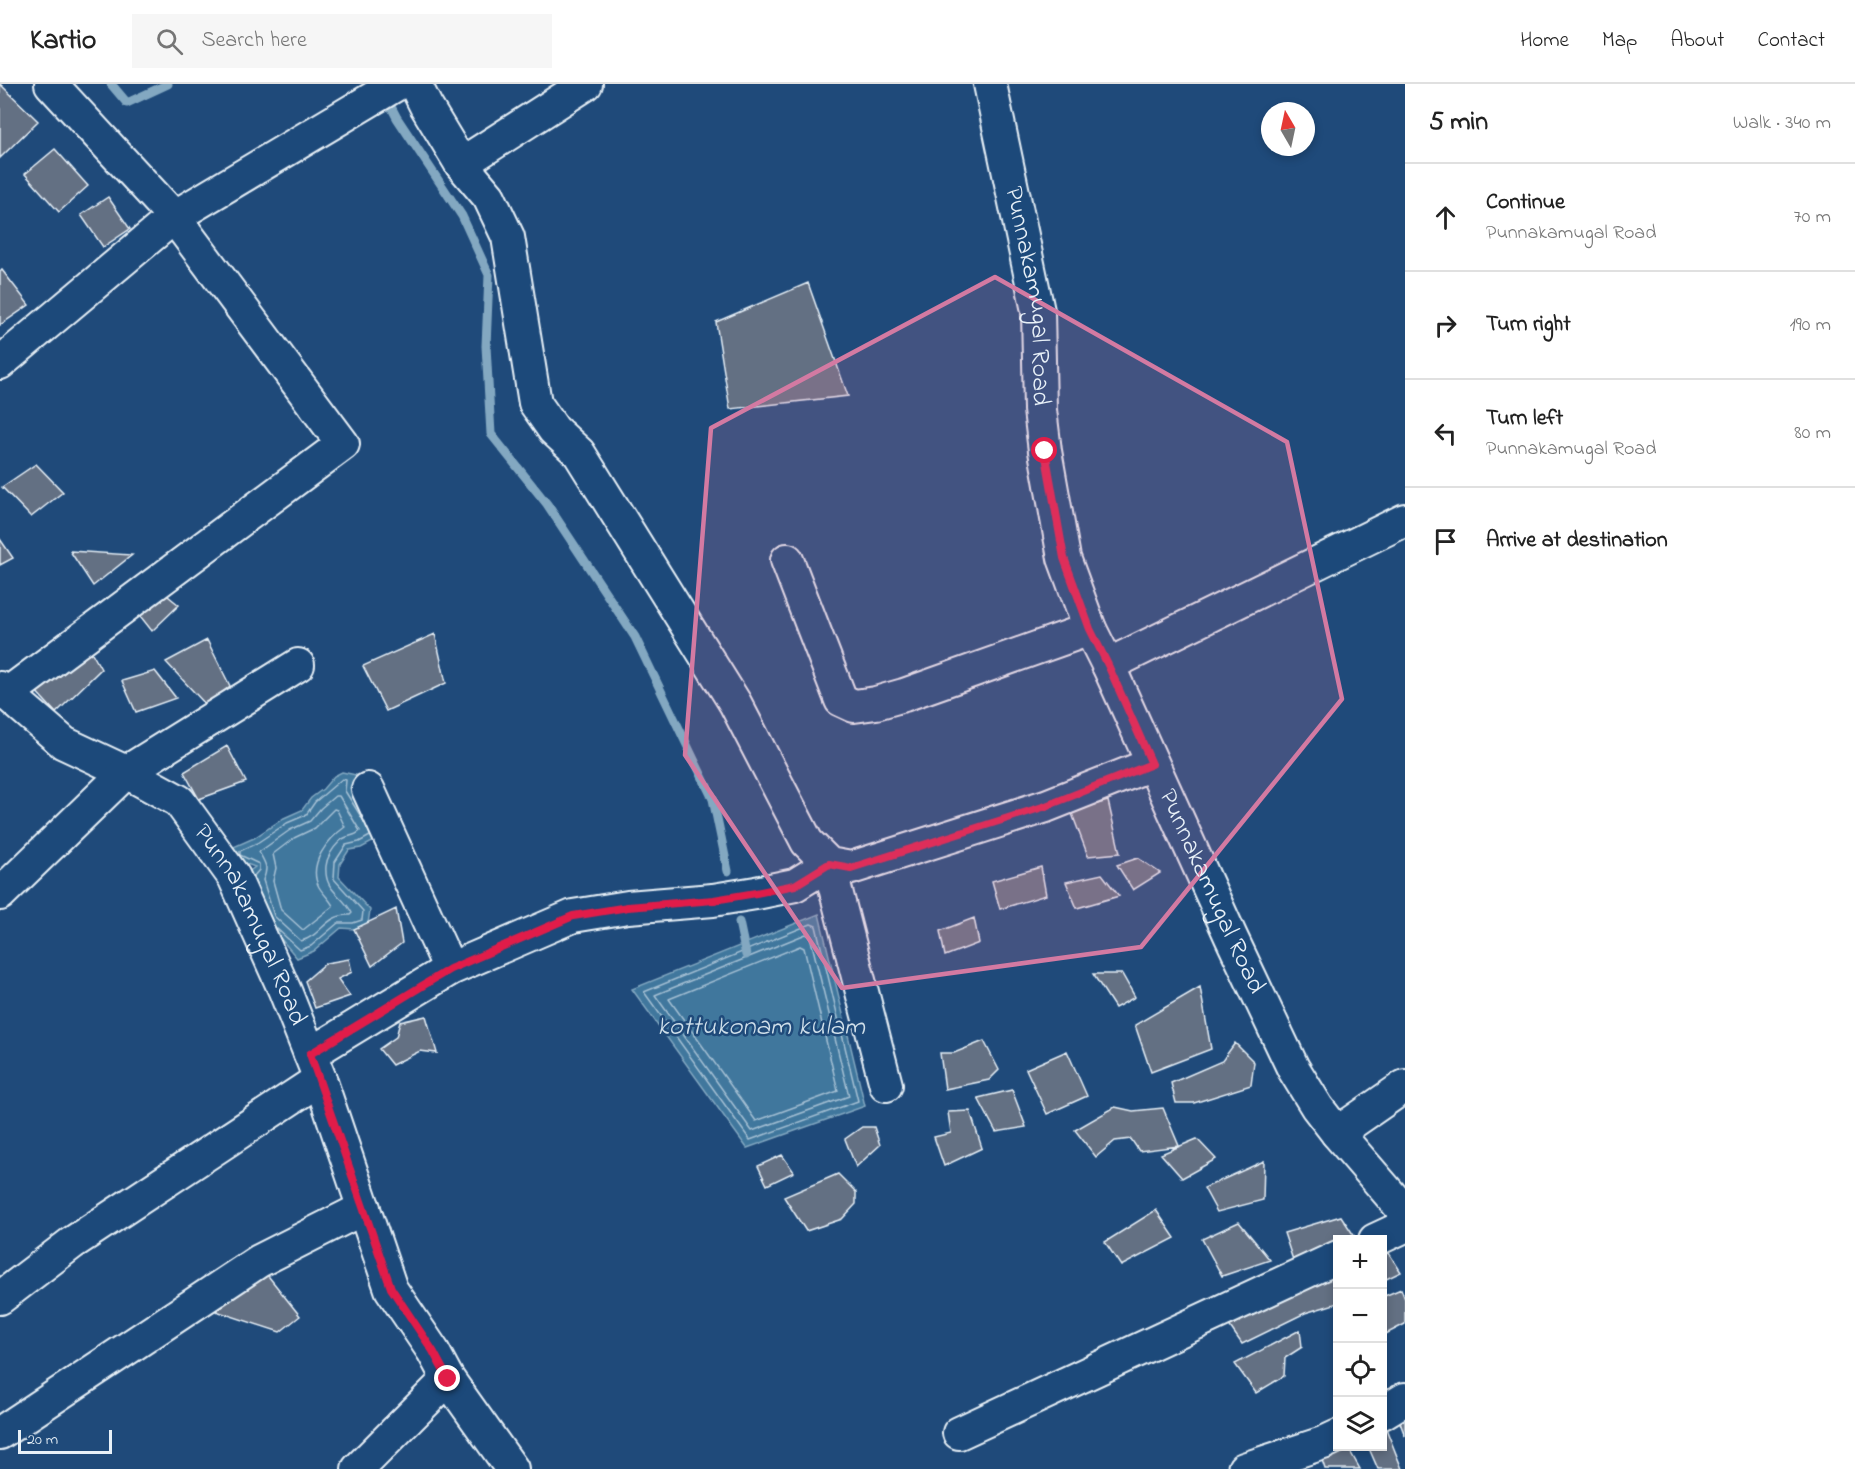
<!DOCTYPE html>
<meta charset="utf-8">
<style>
body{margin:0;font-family:"Indie Flower",sans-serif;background:#f6f6f6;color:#222}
.controls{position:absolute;right:18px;bottom:18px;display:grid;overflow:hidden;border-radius:0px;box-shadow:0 3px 9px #0003}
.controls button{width:54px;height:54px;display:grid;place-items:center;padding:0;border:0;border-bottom:2px solid #e0e0e0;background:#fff;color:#222;font:30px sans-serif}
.compass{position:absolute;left:1261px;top:18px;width:54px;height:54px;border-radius:50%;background:#fff;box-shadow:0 3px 9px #0003;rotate:351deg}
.scale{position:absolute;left:18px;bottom:15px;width:94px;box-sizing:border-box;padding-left:6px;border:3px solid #e8f1f8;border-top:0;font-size:16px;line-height:21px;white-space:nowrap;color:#e8f1f8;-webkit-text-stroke:4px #1f4a7a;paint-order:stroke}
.stop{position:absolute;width:18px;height:18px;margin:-14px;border:4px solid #e11d48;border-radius:50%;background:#fff}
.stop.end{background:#e11d48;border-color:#fff;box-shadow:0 2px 6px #0008}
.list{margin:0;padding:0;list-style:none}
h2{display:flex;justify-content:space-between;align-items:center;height:78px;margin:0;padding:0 24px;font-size:26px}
h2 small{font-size:20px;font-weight:400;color:#767676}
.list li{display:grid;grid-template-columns:39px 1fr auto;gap:18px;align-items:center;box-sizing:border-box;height:108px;padding:0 24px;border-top:2px solid #e0e0e0}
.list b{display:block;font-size:22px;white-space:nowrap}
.list p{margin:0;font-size:20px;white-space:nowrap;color:#767676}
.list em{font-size:20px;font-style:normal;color:#767676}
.icon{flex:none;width:33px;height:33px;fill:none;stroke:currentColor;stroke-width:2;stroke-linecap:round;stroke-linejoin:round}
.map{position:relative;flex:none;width:1405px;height:1385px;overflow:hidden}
header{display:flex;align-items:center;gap:36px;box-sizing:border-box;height:84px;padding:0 30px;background:#fff;border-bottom:2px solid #e0e0e0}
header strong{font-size:28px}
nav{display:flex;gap:33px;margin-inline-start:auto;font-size:21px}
.search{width:420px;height:54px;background:#f6f6f6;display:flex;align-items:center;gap:15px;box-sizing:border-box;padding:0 21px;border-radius:0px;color:#767676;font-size:22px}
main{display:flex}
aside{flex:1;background:#fff}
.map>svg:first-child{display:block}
.water{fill:#40779d;stroke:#83a8c1;stroke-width:1.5}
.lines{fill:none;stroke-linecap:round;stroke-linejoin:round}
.shore{stroke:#a5c0d4;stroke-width:1.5}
.stream{stroke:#83a8c1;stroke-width:9}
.building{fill:#646f83;stroke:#e8f1f8;stroke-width:1.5}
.minor-casing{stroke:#e8f1f8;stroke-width:36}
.minor{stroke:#1f4a7a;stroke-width:32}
.route{stroke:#e11d48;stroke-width:8}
.marked{fill:#d37aa2;fill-opacity:0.2;stroke:#d37aa2;stroke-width:4.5;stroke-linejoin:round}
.labels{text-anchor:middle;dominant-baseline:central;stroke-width:5;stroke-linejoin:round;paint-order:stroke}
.street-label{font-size:26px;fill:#e8f1f8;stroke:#1f4a7a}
.water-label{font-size:27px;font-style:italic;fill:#cfdfea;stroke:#1f4a7a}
</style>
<header>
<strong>Kartio</strong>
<div class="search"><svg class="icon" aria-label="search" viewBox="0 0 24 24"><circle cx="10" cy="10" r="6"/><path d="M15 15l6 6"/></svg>Search here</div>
<nav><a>Home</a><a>Map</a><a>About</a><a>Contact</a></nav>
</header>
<main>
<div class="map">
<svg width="1405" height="1385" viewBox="0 0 1405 1385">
<rect width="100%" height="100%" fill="#1f4a7a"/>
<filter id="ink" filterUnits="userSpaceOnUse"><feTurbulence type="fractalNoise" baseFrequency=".0167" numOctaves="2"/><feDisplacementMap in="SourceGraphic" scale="12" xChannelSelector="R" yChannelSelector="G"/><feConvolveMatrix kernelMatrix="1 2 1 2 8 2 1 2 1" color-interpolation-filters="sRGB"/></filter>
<g filter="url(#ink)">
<path class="water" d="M 342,688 L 356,691 L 350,704 L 378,755 L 361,764 L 349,766 L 340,780 L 339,793 L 370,826 L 368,840 L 354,845 L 341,844 L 314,867 L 297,874 L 281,855 L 262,840 L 241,793 L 255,783 L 235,776 L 229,765 L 254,754 L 284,734 L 302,726 L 311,714 L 323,705 L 334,692 Z
M 819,830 L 865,1022 L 747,1064 L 632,905 Z"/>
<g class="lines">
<path class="shore" d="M 335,712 L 339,712 L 360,747 C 355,753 346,751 340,757 C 334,763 327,773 326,782 C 324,808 342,809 352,829 L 350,831 C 325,830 322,852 301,857 L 274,832 L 263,796 C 269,783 265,779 259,768 L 290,746 L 310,737 L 321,724 Z
M 334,725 L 337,726 L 345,743 C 328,755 307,780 319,803 C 323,810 330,815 333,822 L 303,846 L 281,826 L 273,797 L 276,784 L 273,770 L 294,754 L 315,744 Z
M 253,793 L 259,786 L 259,780 L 240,771 L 240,767 L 257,759 L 287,739 L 306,731 L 315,718 L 342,695 L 346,696 L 345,707 L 365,739
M 811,840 L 816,842 L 858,1017 L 750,1056 L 644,908 Z
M 275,843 L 300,866 L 311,862 L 338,839 L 353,839 L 362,836 L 363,827 L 334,795 L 335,778 L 346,761 L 359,758 L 370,752
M 806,850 L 810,852 L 849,1012 L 752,1047 L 655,911 Z
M 800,862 L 804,864 L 838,1007 L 756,1037 L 669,915 Z"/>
<path class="stream" d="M 111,0 L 127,19 L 168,0
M 386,13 L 397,34 L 462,132 L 489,191 L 486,262 L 491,350 L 547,420 L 635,553 L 713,715 L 728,787
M 739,838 L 746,871"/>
</g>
<path class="building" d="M 0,0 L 38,37 L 0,74 Z
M 55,65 L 88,102 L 59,128 L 25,90 Z
M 108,113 L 130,145 L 103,163 L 81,131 Z
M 2,186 L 29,221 L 0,241 L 0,188 Z
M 808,199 L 848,312 L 730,325 L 716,238 Z
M 36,380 L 63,408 L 31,433 L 2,403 Z
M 0,455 L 13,474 L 0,481 Z
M 70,467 L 132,471 L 93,502 Z
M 158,504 L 179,521 L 152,547 L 133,523 Z
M 435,550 L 446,599 L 386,627 L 363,582 Z
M 207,556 L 230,602 L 207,622 L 166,578 Z
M 87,560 L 101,585 L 56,629 L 33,604 Z
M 155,587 L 176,614 L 136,628 L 122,597 Z
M 227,662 L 246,698 L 199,715 L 184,688 Z
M 1108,717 L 1120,769 L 1088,772 L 1071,727 Z
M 1138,774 L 1160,789 L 1133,806 L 1117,781 Z
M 1041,783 L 1046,811 L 1000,825 L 992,797 Z
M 1102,790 L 1119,812 L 1077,824 L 1066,798 Z
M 396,825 L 402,859 L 372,882 L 354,845 Z
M 974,834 L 979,859 L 945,872 L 940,847 Z
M 349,875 L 352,888 L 338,895 L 350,912 L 315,924 L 305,897 L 326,879 Z
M 1093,890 L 1122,890 L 1135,913 L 1115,924 Z
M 1200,903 L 1211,965 L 1151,988 L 1135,941 Z
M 426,932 L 437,969 L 420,967 L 392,981 L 379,965 L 396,953 L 400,938 Z
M 984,957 L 999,986 L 989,996 L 945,1005 L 940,969 L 954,969 Z
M 1235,959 L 1254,978 L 1251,1001 L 1194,1019 L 1176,1019 L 1171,999 L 1222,977 Z
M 1067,967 L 1087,1012 L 1047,1030 L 1026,985 Z
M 1012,1006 L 1026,1043 L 996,1048 L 978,1014 Z
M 1115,1023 L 1133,1027 L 1163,1024 L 1179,1062 L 1139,1067 L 1131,1055 L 1115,1057 L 1096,1073 L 1075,1046 Z
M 970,1027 L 982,1064 L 944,1082 L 934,1053 L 951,1049 L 948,1028 Z
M 862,1043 L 874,1043 L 880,1061 L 856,1083 L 845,1055 Z
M 1197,1055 L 1216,1075 L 1182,1094 L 1161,1070 Z
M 782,1071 L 794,1088 L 767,1101 L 758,1082 Z
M 1264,1077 L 1263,1116 L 1217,1128 L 1204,1104 Z
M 838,1090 L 856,1108 L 856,1120 L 842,1135 L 806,1147 L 784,1113 Z
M 1156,1126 L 1175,1154 L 1121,1182 L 1105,1158 Z
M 1341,1132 L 1357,1156 L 1338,1156 L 1338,1165 L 1296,1185 L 1284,1149 Z
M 1239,1138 L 1270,1176 L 1222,1192 L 1202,1155 Z
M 1385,1163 L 1401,1188 L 1382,1197 L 1382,1164 Z
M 1338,1185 L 1338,1219 L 1305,1229 L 1242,1260 L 1224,1234 Z
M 265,1188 L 300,1232 L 280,1248 L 216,1227 Z
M 1401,1205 L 1405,1215 L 1405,1240 L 1382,1252 L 1382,1213 Z
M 1300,1246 L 1302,1263 L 1285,1274 L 1284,1292 L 1256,1309 L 1235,1280 Z
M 1405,1330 L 1405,1352 L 1398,1333 Z
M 1385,1342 L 1402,1385 L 1378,1385 L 1368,1362 L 1382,1362 L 1382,1343 Z
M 1347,1362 L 1360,1385 L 1325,1385 L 1321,1373 Z"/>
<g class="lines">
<defs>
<g id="minor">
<path d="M 415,0 L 426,22 L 461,80 L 489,113 L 508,153 L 535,319 L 554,346 L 579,369 L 735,619 L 807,758 L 829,780 L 851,784 L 1046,722 L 1152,680"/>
<path id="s1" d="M 990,0 L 1038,227 L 1040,326 L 1045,367 L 1064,474 L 1090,545 L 1108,581 L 1231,853 L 1293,984 L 1317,1023 L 1337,1049 L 1405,1128"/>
<path d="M 461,80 L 586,0"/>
<path d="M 0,279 L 174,133 L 397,0"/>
<path d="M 787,476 L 841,616 L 854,622 L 876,619 L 904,611 L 1090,545"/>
<path d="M 1108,581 L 1405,436"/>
<path id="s2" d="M 0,604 L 64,659 L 126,688 L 179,717 L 234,793 L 285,907 L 320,995 L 391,1205 L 433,1267 L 448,1295 L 512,1385"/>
<path d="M 7,610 L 343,360 L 174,133 L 51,0"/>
<path d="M 368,705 L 450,885"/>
<path d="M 0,810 L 126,688 L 298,581"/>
<path d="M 310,970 L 450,885 L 573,832 L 628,823 L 713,816 L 756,809 L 795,801 L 829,780 L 886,1001"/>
<path d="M 1337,1049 L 1405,1002"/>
<path d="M 1375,1156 L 1405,1142"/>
<path d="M 0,1214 L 72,1159 L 320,995"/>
<path d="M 1382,1329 L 1405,1315"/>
<path d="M 0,1349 L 259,1177 L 364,1124"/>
<path d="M 959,1349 L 1338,1173"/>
<path d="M 358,1385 L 448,1295"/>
<path d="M 1244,1385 L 1323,1359 L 1338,1352"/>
</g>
</defs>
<use href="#minor" class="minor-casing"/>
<use href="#minor" class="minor"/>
</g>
</g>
<g class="lines" filter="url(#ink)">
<path class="route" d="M 448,1295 L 433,1267 L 391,1204 L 310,970 L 450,885 L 573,832 L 628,823 L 714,816 L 756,809 L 795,801 L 829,780 L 851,784 L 1046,722 L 1152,680 L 1108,581 L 1090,545 L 1064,474 L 1045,367"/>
</g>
<path class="marked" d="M 995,193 L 1287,358 L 1342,615 L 1141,863 L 842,904 L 685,671 L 711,344 Z"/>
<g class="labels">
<g class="street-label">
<text stroke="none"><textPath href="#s1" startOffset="216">Punnakamugal Road</textPath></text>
<text stroke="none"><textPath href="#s1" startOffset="846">Punnakamugal Road</textPath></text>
<text stroke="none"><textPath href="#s2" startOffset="357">Punnakamugal Road</textPath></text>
</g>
<g class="water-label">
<text x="761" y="943">kottukonam kulam</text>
</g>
</g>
</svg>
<div class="controls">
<button>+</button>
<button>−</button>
<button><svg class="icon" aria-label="locate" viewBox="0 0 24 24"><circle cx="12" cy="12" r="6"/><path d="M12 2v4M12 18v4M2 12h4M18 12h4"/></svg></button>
<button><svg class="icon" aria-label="layers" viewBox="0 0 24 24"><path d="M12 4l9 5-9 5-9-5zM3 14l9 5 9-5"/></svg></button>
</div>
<svg class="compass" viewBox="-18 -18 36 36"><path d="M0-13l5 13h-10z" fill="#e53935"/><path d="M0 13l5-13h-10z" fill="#767676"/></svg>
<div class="scale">20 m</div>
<div class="stop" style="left:1045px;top:367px"></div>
<div class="stop end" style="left:448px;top:1295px"></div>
</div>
<aside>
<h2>5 min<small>Walk · 340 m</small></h2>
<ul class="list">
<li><svg class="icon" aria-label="ahead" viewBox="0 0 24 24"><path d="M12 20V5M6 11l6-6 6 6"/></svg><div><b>Continue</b><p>Punnakamugal Road</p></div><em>70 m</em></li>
<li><svg class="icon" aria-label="right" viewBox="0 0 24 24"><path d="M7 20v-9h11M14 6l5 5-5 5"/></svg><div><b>Turn right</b></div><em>190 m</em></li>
<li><svg class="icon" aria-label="left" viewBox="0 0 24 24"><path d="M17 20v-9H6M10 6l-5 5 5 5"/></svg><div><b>Turn left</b><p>Punnakamugal Road</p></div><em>80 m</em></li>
<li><svg class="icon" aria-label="arrive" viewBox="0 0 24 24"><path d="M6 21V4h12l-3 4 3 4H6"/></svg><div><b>Arrive at destination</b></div></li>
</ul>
</aside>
</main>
